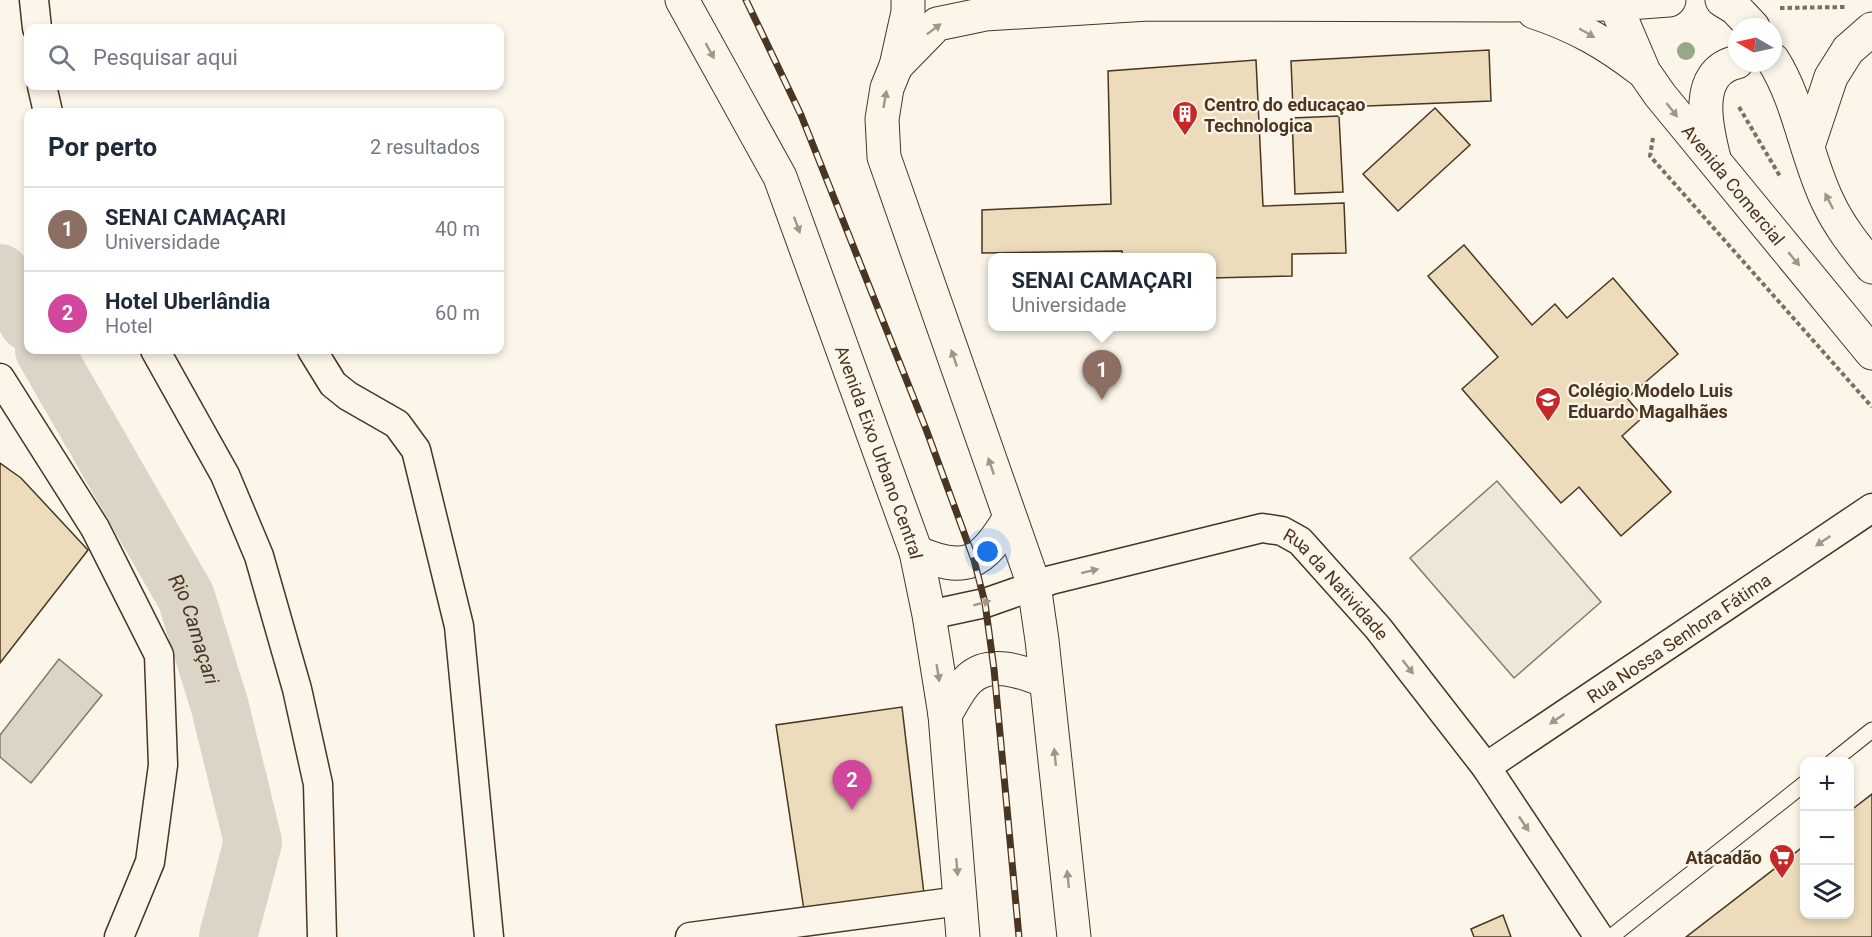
<!DOCTYPE html>
<html lang="pt">
<meta charset="utf-8">
<style>
body{margin:0;font-family:Roboto,sans-serif;background:#f2f2f3;color:#1f2937}
.controls{position:absolute;right:18px;bottom:18px;display:grid;overflow:hidden;border-radius:12px;box-shadow:0 3px 9px #0003}
.controls button{width:54px;height:54px;display:grid;place-items:center;padding:0;border:0;border-bottom:2px solid #e0e1e3;background:#fff;color:#1f2937;font:30px sans-serif}
.compass{position:absolute;left:1728px;top:18px;width:54px;height:54px;border-radius:50%;background:#fff;box-shadow:0 3px 9px #0003;rotate:279deg}
.you{position:absolute;left:988px;top:552px;width:21px;height:21px;margin:-15px;border:4px solid #fff;border-radius:50%;background:#1a73e8;box-shadow:0 0 0 9px #1a73e833}
.badge{display:grid;place-items:center;width:39px;height:39px;border-radius:50%;background:#c62828;color:#fff;font-size:20px;font-weight:700}
.pin{position:absolute;translate:-50% -50px;filter:drop-shadow(0 2px 3px #0008)}
.pin::after{content:'';position:absolute;top:32px;width:21px;height:18px;background:inherit;clip-path:polygon(0 0,100% 0,50% 100%)}
.popup{position:absolute;left:988px;top:253px;width:228px;height:78px;box-sizing:border-box;display:grid;place-content:center;border-radius:12px;background:#fff;filter:drop-shadow(0 2px 4px #0005);font-size:20px;white-space:nowrap;color:#747a83}
.popup b{font-size:22px;color:#1f2937}
.popup::after{content:'';position:absolute;left:50%;top:100%;margin-left:-12px;border:12px solid transparent;border-top-color:#fff}
.list{margin:0;padding:0;list-style:none}
h2{display:flex;justify-content:space-between;align-items:center;height:78px;margin:0;padding:0 24px;font-size:26px}
h2 small{font-size:20px;font-weight:400;color:#747a83}
.list li{display:grid;grid-template-columns:39px 1fr auto;gap:18px;align-items:center;box-sizing:border-box;height:84px;padding:0 24px;border-top:2px solid #e0e1e3}
.list b{display:block;font-size:22px;white-space:nowrap}
.list p{margin:0;font-size:20px;white-space:nowrap;color:#747a83}
.list em{font-size:20px;font-style:normal;color:#747a83}
.icon{flex:none;width:33px;height:33px;fill:none;stroke:currentColor;stroke-width:2;stroke-linecap:round;stroke-linejoin:round}
.map{position:relative;flex:none;width:1872px;height:937px;overflow:hidden}
.search{position:absolute;background:#fff;box-shadow:0 3px 9px #0003;left:24px;top:24px;width:480px;height:66px;display:flex;align-items:center;gap:15px;box-sizing:border-box;padding:0 21px;border-radius:12px;color:#747a83;font-size:22px}
.panel{position:absolute;background:#fff;box-shadow:0 3px 9px #0003;left:24px;top:108px;width:480px;height:246px;border-radius:12px}
.map>svg:first-child{display:block}
.green{fill:#ede6d9;stroke:#887966;stroke-width:1.5}
.water{fill:#dcd4c6;stroke:#887966;stroke-width:1.5}
.lines{fill:none;stroke-linecap:round;stroke-linejoin:round}
.river{stroke:#dcd4c6;stroke-width:58}
.building{fill:#ecdcbc;stroke:#4a3520;stroke-width:1.5}
.service-casing{stroke:#4a3520;stroke-width:17}
.minor-casing{stroke:#4a3520;stroke-width:31}
.primary-casing{stroke:#4a3520;stroke-width:35}
.path{stroke:#7f6f5c;stroke-width:4;stroke-dasharray:4.5 3;stroke-linecap:butt}
.service{stroke:#fbf6e9;stroke-width:15}
.minor{stroke:#fbf6e9;stroke-width:28}
.primary{stroke:#fbf6e9;stroke-width:33}
.rail-casing{stroke:#4a3520;stroke-width:7}
.rail{stroke:#fbf6e9;stroke-width:4.5;stroke-dasharray:14;stroke-linecap:butt}
.tree{fill:#96a887}
.oneway{fill:#a29684}
.labels{text-anchor:middle;dominant-baseline:central;stroke-width:4.5;stroke-linejoin:round;paint-order:stroke}
.poi-label{font-size:18px;font-weight:bold;fill:#4a3520;stroke:#fbf6e9;text-anchor:start}
.street-label{font-size:18px;fill:#4a3520;stroke:#fbf6e9}
.water-label{font-size:20px;font-style:italic;fill:#4a3520;stroke:#fbf6e9}
</style>
<div class="map">
<svg width="1872" height="937" viewBox="0 0 1872 937">
<rect width="100%" height="100%" fill="#fbf6e9"/>
<path class="green" d="M 1497,481 L 1601,602 L 1514,678 L 1410,558 Z"/>
<path class="water" d="M 59,659 L 102,695 L 31,783 L 0,757 L 0,735 Z"/>
<g class="lines">
<g class="river">
<path d="M 0,273 L 28,322"/>
<path id="s1" d="M 44,350 L 186,597 L 220,707 L 253,842 L 228,937"/>
</g>
</g>
<path class="building" d="M 1489,50 L 1491,101 L 1293,109 L 1291,61 Z
M 1256,60 L 1263,206 L 1344,203 L 1346,253 L 1292,254 L 1292,276 L 1212,278 L 1212,258 L 1123,258 L 1122,251 L 982,253 L 982,210 L 1111,204 L 1108,71 Z
M 1435,108 L 1470,145 L 1398,211 L 1363,174 Z
M 1339,116 L 1343,192 L 1295,194 L 1292,118 Z
M 1464,245 L 1532,325 L 1555,304 L 1567,318 L 1613,278 L 1678,354 L 1627,398 L 1643,417 L 1622,436 L 1671,492 L 1621,536 L 1579,487 L 1561,503 L 1462,389 L 1498,357 L 1428,276 Z
M 0,463 L 21,478 L 88,550 L 0,663 Z
M 902,707 L 924,894 L 804,910 L 776,725 Z
M 1872,794 L 1872,937 L 1686,937 L 1804,846 L 1804,914 L 1850,914 L 1850,811 Z
M 1503,915 L 1511,937 L 1474,937 L 1471,929 Z"/>
<g class="lines">
<defs>
<path id="service" d="M 1832,762 L 1872,730
M 1611,937 L 1804,784"/>
<g id="minor">
<path d="M 34,0 L 37,28"/>
<path d="M 42,86 L 48,112"/>
<path d="M 155,350 L 225,475 L 259,556 L 297,689 L 318,784 L 322,937"/>
<path d="M 312,350 L 333,384 L 348,396 L 397,424 L 416,450 L 459,626 L 489,937"/>
<path d="M 0,378 L 95,528 L 159,655 L 163,765 L 150,862 L 119,937"/>
<path id="s2" d="M 929,615 L 985,603 L 1051,580 L 1262,528 L 1282,531 L 1300,541 L 1378,628 L 1486,767 L 1599,937"/>
<path id="s3" d="M 1486,767 L 1872,508"/>
<path d="M 690,937 L 960,901"/>
</g>
<g id="primary">
<path id="s4" d="M 682,0 L 780,177 L 916,552 L 929,615 L 945,715 L 963,937"/>
<path d="M 908,0 L 908,12 L 896,66 L 887,88 L 882,119 L 884,157 L 1034,585 L 1042,640 L 1074,937"/>
<path d="M 1722,0 L 1735,8 L 1753,27"/>
<path id="s5" d="M 1615,4 L 1644,72 L 1660,95 L 1872,353"/>
<path d="M 1534,12 C 1576,26 1606,43 1641,70"/>
<path d="M 1773,60 C 1800,103 1806,157 1828,202 C 1839,226 1856,247 1872,267"/>
<path d="M 896,66 L 937,24 L 985,14 L 1148,4 L 1512,5 L 1615,4 L 1669,0"/>
<path d="M 1808,146 L 1831,77 L 1848,50 L 1872,29"/>
<path d="M 1714,158 C 1706,127 1693,72 1737,62"/>
<path d="M 916,552 C 966,574 982,564 1009,519"/>
<path d="M 945,715 C 952,704 959,688 969,679 C 990,659 1023,672 1046,681"/>
</g>
</defs>
<use href="#service" class="service-casing"/>
<use href="#minor" class="minor-casing"/>
<use href="#primary" class="primary-casing"/>
<path class="path" d="M 1780,8 L 1847,7
M 1739,107 L 1781,178
M 1653,138 L 1650,156 L 1872,407"/>
<use href="#service" class="service"/>
<use href="#minor" class="minor"/>
<use href="#primary" class="primary"/>
<defs>
<path id="rail" d="M 746,0 L 801,115 L 926,429 L 974,560 L 985,603 L 994,669 L 1019,937"/>
</defs>
<use href="#rail" class="rail-casing"/>
<use href="#rail" class="rail"/>
</g>
<circle class="tree" cx="1686" cy="51" r="9"/>
<defs><path id="oneway-solid" d="M-6-.8H1V-3.2L6.5 0L1 3.2V.8H-6Z" transform="scale(1.5)"/></defs>
<g class="oneway">
<use href="#oneway-solid" transform="translate(934 29) rotate(-37)"/>
<use href="#oneway-solid" transform="translate(1587 33) rotate(30)"/>
<use href="#oneway-solid" transform="translate(710 51) rotate(61)"/>
<use href="#oneway-solid" transform="translate(885 99) rotate(-80)"/>
<use href="#oneway-solid" transform="translate(1672 110) rotate(52)"/>
<use href="#oneway-solid" transform="translate(1829 201) rotate(-117)"/>
<use href="#oneway-solid" transform="translate(797 225) rotate(70)"/>
<use href="#oneway-solid" transform="translate(1794 259) rotate(50)"/>
<use href="#oneway-solid" transform="translate(954 358) rotate(-109)"/>
<use href="#oneway-solid" transform="translate(991 466) rotate(-109)"/>
<use href="#oneway-solid" transform="translate(1823 541) rotate(146)"/>
<use href="#oneway-solid" transform="translate(1090 571) rotate(-14)"/>
<use href="#oneway-solid" transform="translate(982 603) rotate(-15)"/>
<use href="#oneway-solid" transform="translate(1408 667) rotate(52)"/>
<use href="#oneway-solid" transform="translate(938 673) rotate(81)"/>
<use href="#oneway-solid" transform="translate(1557 719) rotate(146)"/>
<use href="#oneway-solid" transform="translate(1055 757) rotate(-96)"/>
<use href="#oneway-solid" transform="translate(1524 824) rotate(56)"/>
<use href="#oneway-solid" transform="translate(957 867) rotate(85)"/>
<use href="#oneway-solid" transform="translate(1068 879) rotate(-96)"/>
</g>
<defs>
<symbol id="building-pin" viewBox="-11 -11 22 30"><path d="M0 17L-7.5 6A9.5 9.5 0 1 1 7.5 6Z" fill="#c62828" stroke="#fbf6e9"/><path d="M-4-6H4V6H1V3H-1V6H-4ZM-2.5-4.3h1.7v1.8h-1.7ZM.8-4.3h1.7v1.8H.8ZM-2.5-1h1.7V.8h-1.7ZM.8-1h1.7V.8H.8Z" fill="#fff"/></symbol>
<symbol id="school-pin" viewBox="-11 -11 22 30"><path d="M0 17L-7.5 6A9.5 9.5 0 1 1 7.5 6Z" fill="#c62828" stroke="#fbf6e9"/><path d="M0-5L7-2L0 1L-7-2ZM-4 1L0 2.5L4 1V4Q0 6-4 4Z" fill="#fff"/></symbol>
<symbol id="supermarket-pin" viewBox="-11 -11 22 30"><path d="M0 17L-7.5 6A9.5 9.5 0 1 1 7.5 6Z" fill="#c62828" stroke="#fbf6e9"/><path d="M-6-5.5h2.5l.6 2H6L4.5 2H-2.5L-4.4-4H-6ZM-1.5 3.2a1.3 1.3 0 1 0 .1 0ZM3 3.2a1.3 1.3 0 1 0 .1 0Z" fill="#fff"/></symbol>
</defs>
<g fill-rule="evenodd">
<use href="#building-pin" x="1170" y="99" width="30" height="40"/>
<use href="#school-pin" x="1533" y="385" width="30" height="40"/>
<use href="#supermarket-pin" x="1767" y="842" width="30" height="40"/>
</g>
<g class="labels">
<g class="poi-label">
<text x="1204" y="104">Centro do educaçao<tspan x="1204" dy="21">Technologica</tspan></text>
<text x="1568" y="390">Colégio Modelo Luis<tspan x="1568" dy="21">Eduardo Magalhães</tspan></text>
<text x="1762" y="857" text-anchor="end">Atacadão</text>
</g>
<g class="street-label">
<text stroke="none"><textPath href="#s5" startOffset="218">Avenida Comercial</textPath></text>
<text stroke="none"><textPath href="#s4" startOffset="495">Avenida Eixo Urbano Central</textPath></text>
<text stroke="none"><textPath href="#s2" startOffset="441">Rua da Natividade</textPath></text>
<text stroke="none"><textPath href="#s3" startOffset="232">Rua Nossa Senhora Fátima</textPath></text>
</g>
<g class="water-label">
<text stroke="none"><textPath href="#s1" startOffset="318">Rio Camaçari</textPath></text>
</g>
</g>
</svg>
<div class="controls">
<button>+</button>
<button>−</button>
<button><svg class="icon" aria-label="layers" viewBox="0 0 24 24"><path d="M12 4l9 5-9 5-9-5zM3 14l9 5 9-5"/></svg></button>
</div>
<svg class="compass" viewBox="-18 -18 36 36"><path d="M0-13l5 13h-10z" fill="#e53935"/><path d="M0 13l5-13h-10z" fill="#747a83"/></svg>
<div class="you"></div>
<div class="pin badge" style="left:1102px;top:400px;background:#8d6e63">1</div>
<div class="popup"><b>SENAI CAMAÇARI</b>Universidade</div>
<div class="pin badge" style="left:852px;top:810px;background:#d1479c">2</div>
<div class="search"><svg class="icon" aria-label="search" viewBox="0 0 24 24"><circle cx="10" cy="10" r="6"/><path d="M15 15l6 6"/></svg>Pesquisar aqui</div>
<section class="panel">
<h2>Por perto<small>2 resultados</small></h2>
<ul class="list">
<li><span class="badge" style="background:#8d6e63">1</span><div><b>SENAI CAMAÇARI</b><p>Universidade</p></div><em>40 m</em></li>
<li><span class="badge" style="background:#d1479c">2</span><div><b>Hotel Uberlândia</b><p>Hotel</p></div><em>60 m</em></li>
</ul>
</section>
</div>
